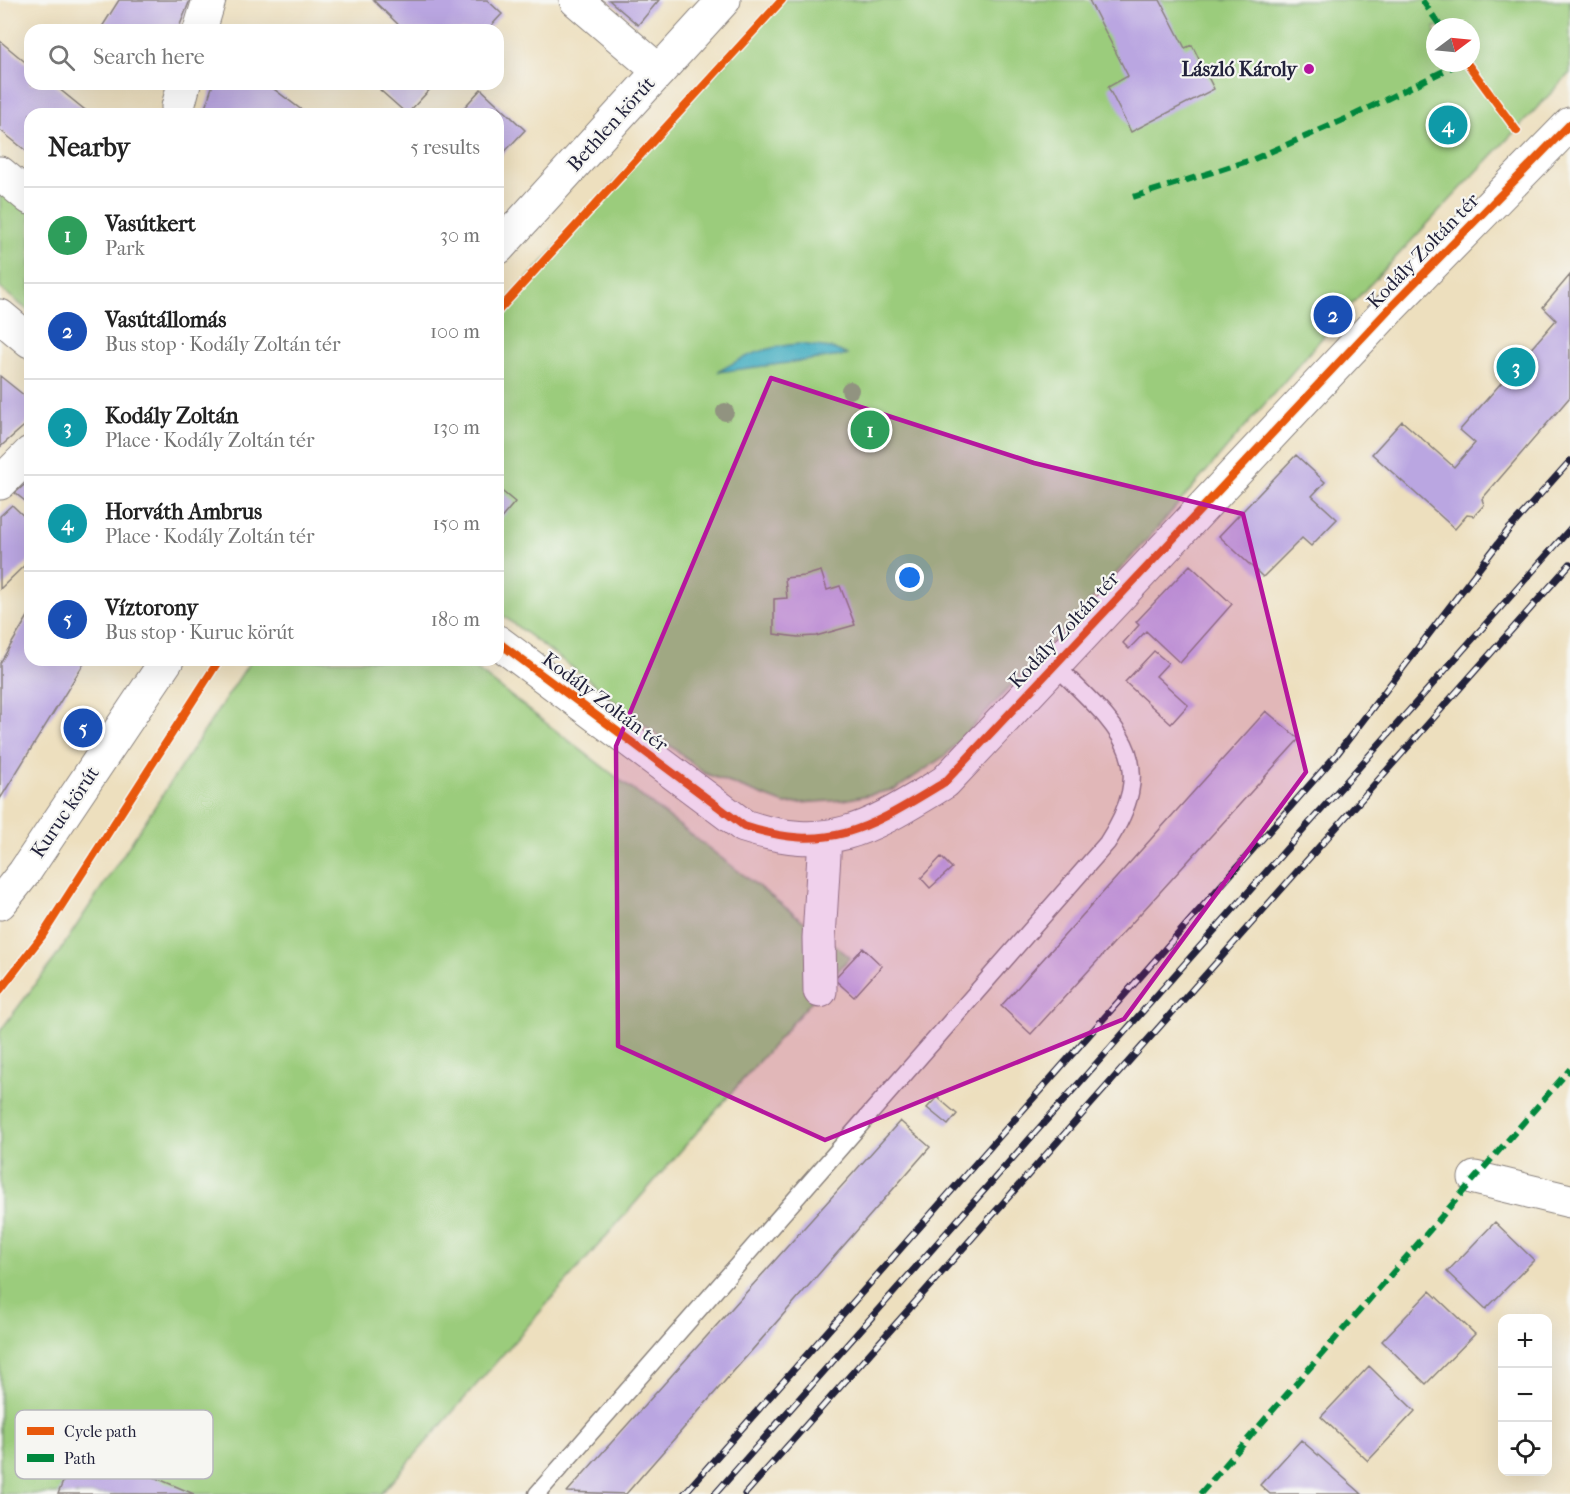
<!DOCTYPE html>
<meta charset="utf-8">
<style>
body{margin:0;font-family:"IM FELL French Canon",serif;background:#f2f2f2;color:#222}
.controls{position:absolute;right:18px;bottom:18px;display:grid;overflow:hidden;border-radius:12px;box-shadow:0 6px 24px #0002}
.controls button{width:54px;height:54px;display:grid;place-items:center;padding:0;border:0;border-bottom:2px solid #e0e0e0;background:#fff;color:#222;font:30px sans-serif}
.compass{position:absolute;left:1426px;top:18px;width:54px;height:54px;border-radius:50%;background:#fff;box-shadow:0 6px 24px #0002;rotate:74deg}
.you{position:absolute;left:910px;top:578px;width:21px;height:21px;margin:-15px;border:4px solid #fff;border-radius:50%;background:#1a73e8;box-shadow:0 0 0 9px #1a73e833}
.badge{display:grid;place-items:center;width:39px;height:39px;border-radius:50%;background:#db2777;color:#fff;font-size:20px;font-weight:700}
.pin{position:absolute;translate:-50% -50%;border:3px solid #fff;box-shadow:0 2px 6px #0006}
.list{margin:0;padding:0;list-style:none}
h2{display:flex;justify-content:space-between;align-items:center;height:78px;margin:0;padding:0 24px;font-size:26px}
h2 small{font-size:20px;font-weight:400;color:#767676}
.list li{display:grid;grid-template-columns:39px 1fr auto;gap:18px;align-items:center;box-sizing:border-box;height:96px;padding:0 24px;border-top:2px solid #e0e0e0}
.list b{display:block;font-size:22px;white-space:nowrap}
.list p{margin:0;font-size:20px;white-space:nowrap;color:#767676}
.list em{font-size:20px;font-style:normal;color:#767676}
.icon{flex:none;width:33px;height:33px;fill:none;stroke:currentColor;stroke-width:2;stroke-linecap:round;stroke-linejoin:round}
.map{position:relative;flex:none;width:1570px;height:1494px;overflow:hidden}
.search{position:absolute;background:#fff;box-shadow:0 6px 24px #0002;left:24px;top:24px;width:480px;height:66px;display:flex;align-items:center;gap:15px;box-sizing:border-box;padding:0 21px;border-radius:18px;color:#767676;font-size:22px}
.panel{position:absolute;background:#fff;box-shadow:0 6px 24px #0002;left:24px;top:108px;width:480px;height:558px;border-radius:18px}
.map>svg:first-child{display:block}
.green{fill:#9bcc7c;stroke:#5e775c;stroke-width:1.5;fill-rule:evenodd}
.water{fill:#41acc0;stroke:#32677e;stroke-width:1.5}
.building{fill:#baa6e1}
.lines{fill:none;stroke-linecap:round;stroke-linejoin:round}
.lane-casing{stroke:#88807c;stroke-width:19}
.street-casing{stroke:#88807c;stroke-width:35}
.secondary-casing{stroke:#88807c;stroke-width:35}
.lane{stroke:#fff;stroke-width:16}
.street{stroke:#fff;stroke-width:33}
.secondary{stroke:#fff;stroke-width:33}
.rail-casing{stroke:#22223b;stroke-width:7}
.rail{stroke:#f6f6f2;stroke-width:4.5;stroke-dasharray:14;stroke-linecap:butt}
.quiet{stroke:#00873e;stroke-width:6;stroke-dasharray:12 6;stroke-linecap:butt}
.cycleway-casing{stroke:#f6f6f2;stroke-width:11}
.cycleway{stroke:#e8590c;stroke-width:8}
.tree{fill:#919380}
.marked{fill:#b5179e;fill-opacity:0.2;stroke:#b5179e;stroke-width:4.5;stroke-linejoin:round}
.poi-dot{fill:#b5179e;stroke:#f6f6f2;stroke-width:2}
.labels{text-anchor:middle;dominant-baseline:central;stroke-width:4.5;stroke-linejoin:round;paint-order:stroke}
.poi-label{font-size:20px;font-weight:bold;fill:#22223b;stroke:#f6f6f2;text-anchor:end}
.street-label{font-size:20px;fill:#22223b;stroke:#f6f6f2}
.key{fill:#f6f6f2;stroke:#b6b6bb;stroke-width:1.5}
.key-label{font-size:16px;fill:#22223b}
</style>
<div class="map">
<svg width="1570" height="1494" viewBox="0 0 1570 1494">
<rect width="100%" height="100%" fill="#f6f6f2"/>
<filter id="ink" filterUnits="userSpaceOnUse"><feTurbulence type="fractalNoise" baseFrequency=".0167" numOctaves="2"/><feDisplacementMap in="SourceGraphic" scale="12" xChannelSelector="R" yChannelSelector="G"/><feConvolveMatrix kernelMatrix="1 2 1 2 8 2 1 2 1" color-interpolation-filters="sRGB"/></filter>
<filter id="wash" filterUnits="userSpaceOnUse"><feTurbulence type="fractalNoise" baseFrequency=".008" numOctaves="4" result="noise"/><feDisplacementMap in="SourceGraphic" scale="24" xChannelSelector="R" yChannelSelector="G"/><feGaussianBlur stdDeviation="1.35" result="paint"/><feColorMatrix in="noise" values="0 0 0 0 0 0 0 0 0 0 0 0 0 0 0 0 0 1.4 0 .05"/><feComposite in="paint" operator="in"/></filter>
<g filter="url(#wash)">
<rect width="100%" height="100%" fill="#eddfbe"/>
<path class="green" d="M 782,0 L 1570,0 L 1570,73 L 1347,309 L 1140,548 L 946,755 L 896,789 L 844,800 L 785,804 L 704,773 L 589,680 L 498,612 L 498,311 ZM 1435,27 L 1471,27 L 1471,63 L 1435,63 Z
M 0,183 L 30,208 L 30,312 L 0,288 Z
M 251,660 L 464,660 L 850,957 L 381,1494 L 0,1494 L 0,1031 L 56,957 Z"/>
<path class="water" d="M 800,344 L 831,348 L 849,355 L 718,372 C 745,355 768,346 800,344 Z"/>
<g id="blocks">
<path class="building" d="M 119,0 L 190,0 L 178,30 L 100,30 Z
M 373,0 L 487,0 L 502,14 L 487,30 L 404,30 Z
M 609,0 L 659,0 L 638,25 Z
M 1089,0 L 1160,0 L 1185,48 L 1192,45 L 1214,89 L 1131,132 L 1108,87 L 1128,76 Z
M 0,41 L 30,66 L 30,84 L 53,84 L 90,114 L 30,114 L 30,154 L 0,130 Z
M 213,84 L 278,84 L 274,89 L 307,114 L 203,114 Z
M 386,84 L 435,84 L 407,114 L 380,90 Z
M 481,89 L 525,130 L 498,159 L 498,114 L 458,114 Z
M 1570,275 L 1570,397 L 1482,499 L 1484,505 L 1474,516 L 1467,515 L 1455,529 L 1372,454 L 1402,421 L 1454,467 L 1475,443 L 1460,430 L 1556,320 L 1543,307 Z
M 0,376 L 30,400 L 30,421 L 0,447 Z
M 1296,455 L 1325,482 L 1312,496 L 1337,519 L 1311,546 L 1302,538 L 1263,577 L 1219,536 Z
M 30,480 L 30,505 L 15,493 Z
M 498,488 L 515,502 L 498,522 Z
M 12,505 L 30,522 L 30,560 L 0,589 L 0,516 Z
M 1190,565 L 1232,604 L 1180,663 L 1146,631 L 1129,649 L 1123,643 L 1139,625 L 1136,622 Z
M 821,571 L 827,590 L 840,586 L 855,625 L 816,636 L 798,637 L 774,634 L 774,599 L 787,598 L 785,578 L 804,576 Z
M 30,613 L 30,660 L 86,660 L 0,799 L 0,663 Z
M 1154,651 L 1168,663 L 1156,676 L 1188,705 L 1171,724 L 1125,682 Z
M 1266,711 L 1299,739 L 1031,1034 L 1001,1006 Z
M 941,857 L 952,868 L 930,888 L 921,878 Z
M 863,948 L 882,966 L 854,997 L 834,979 Z
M 937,1097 L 957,1114 L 948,1125 L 927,1108 Z
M 900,1121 L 930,1147 L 626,1494 L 567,1492 Z
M 1495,1222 L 1534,1260 L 1486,1309 L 1447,1272 Z
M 1430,1291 L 1475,1334 L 1426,1384 L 1382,1341 Z
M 1369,1366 L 1415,1411 L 1368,1461 L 1321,1417 Z
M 1301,1440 L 1362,1494 L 1270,1494 L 1260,1485 Z
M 78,1445 L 194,1494 L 58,1494 Z"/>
</g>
</g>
<g filter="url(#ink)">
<use href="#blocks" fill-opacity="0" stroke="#88807c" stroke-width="1.5"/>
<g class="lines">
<defs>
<path id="lane" d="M 537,1494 L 1107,843 C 1164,756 1113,724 1054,664"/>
<path id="street" d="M 576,0 L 659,71
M 200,30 L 209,0
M 178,107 L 184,84
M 0,483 L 30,453
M 498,642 L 744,826 C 832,855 872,826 945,782 L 1389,309 L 1570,124
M 820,991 L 819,938 L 825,838
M 1475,1178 L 1570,1201"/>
<path id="secondary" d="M 0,173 L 30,198
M 498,248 L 724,0
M 0,316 L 30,341
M 0,903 L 24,873 L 167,660"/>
</defs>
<use href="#lane" class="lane-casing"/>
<use href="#street" class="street-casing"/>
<use href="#secondary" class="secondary-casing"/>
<use href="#lane" class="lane"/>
<use href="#street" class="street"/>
<use href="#secondary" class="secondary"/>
<defs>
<path id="rail" d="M 684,1494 L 1337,754 L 1510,528 L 1570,461
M 715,1494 L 1570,529
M 745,1494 L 1570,564"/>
</defs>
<use href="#rail" class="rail-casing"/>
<use href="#rail" class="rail"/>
<path class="quiet" d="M 1422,0 L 1441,27
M 1133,197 L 1254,159 L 1350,117 L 1460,63
M 1200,1494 L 1570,1069"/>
<defs>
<path id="cycleway" d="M 1467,63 L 1517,131
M 498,311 L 782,0
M 498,642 L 744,826 C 832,855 872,826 945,782 L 1389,309 L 1570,124
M 0,990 L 42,936 L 219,660"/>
</defs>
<use href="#cycleway" class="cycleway-casing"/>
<use href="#cycleway" class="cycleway"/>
</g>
<g class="tree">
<circle cx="850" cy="390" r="9"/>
<circle cx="725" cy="412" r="9"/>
</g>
</g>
<path class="marked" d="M 771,378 L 1034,463 L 1243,514 L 1306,772 L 1124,1019 L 825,1140 L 618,1046 L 616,746 Z"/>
<circle class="poi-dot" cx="1309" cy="69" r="6"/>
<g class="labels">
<g class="poi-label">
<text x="1297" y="69">László Károly</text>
</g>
<g class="street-label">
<text transform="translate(611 124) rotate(-48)">Bethlen körút</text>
<text transform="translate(1423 251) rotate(-46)">Kodály Zoltán tér</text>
<text transform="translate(1064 630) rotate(-47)">Kodály Zoltán tér</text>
<text transform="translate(605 702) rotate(37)">Kodály Zoltán tér</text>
<text transform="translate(65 812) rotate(-56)">Kuruc körút</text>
</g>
</g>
<rect x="15" y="1410" width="198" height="69" rx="9" class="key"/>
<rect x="27" y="1427" width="27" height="8" fill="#e8590c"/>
<rect x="27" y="1454" width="27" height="8" fill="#00873e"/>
<g class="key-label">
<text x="64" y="1437">Cycle path</text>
<text x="64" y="1464">Path</text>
</g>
</svg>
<div class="controls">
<button>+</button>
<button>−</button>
<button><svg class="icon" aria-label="locate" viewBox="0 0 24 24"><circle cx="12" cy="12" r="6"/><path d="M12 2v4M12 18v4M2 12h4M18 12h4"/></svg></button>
</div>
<svg class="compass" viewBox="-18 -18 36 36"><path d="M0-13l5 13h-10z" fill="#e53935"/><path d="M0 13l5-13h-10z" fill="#767676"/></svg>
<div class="you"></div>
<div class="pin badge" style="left:870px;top:430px;background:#2e9e5b">1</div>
<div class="pin badge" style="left:1333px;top:315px;background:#1a4fb4">2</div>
<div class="pin badge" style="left:1516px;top:367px;background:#0f9aa8">3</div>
<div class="pin badge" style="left:1448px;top:125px;background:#0f9aa8">4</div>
<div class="pin badge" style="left:83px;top:728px;background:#1a4fb4">5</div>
<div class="search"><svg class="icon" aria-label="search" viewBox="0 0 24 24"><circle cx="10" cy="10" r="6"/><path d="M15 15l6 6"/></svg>Search here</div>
<section class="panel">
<h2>Nearby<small>5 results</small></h2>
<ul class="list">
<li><span class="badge" style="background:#2e9e5b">1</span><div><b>Vasútkert</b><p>Park</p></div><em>30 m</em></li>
<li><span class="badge" style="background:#1a4fb4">2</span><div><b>Vasútállomás</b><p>Bus stop · Kodály Zoltán tér</p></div><em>100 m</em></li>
<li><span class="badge" style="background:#0f9aa8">3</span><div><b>Kodály Zoltán</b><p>Place · Kodály Zoltán tér</p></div><em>130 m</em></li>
<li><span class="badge" style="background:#0f9aa8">4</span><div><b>Horváth Ambrus</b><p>Place · Kodály Zoltán tér</p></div><em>150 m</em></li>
<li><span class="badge" style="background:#1a4fb4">5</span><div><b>Víztorony</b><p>Bus stop · Kuruc körút</p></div><em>180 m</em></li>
</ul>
</section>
</div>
